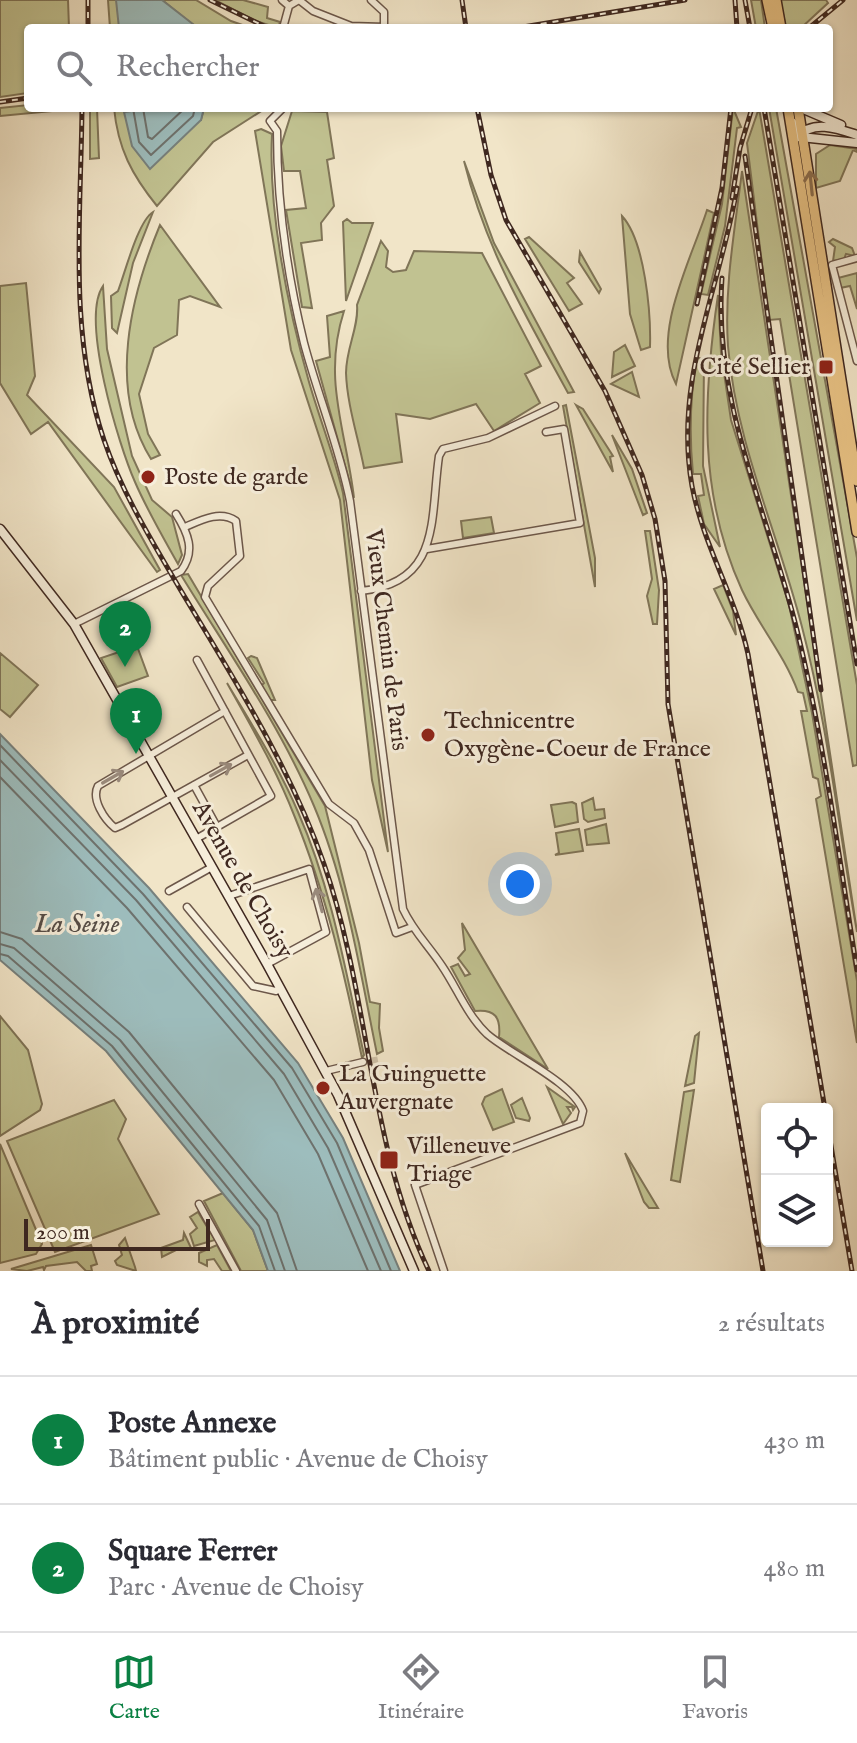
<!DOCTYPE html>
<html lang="fr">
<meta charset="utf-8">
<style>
body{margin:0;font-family:"IM FELL English",serif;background:#f7f7f7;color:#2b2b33}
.controls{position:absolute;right:24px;bottom:24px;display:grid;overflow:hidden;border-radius:8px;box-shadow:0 2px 6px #0004}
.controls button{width:72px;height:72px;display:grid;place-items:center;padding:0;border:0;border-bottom:2px solid #e1e1e2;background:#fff;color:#2b2b33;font:40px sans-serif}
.scale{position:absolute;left:24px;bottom:20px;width:186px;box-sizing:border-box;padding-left:8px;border:4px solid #3f2820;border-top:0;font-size:22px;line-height:28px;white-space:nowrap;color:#3f2820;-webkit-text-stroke:6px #f6eedb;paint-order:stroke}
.you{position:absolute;left:520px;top:884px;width:28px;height:28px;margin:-20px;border:6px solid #fff;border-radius:50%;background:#1a73e8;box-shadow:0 0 0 12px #1a73e833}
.badge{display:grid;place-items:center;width:52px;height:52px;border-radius:50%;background:#0b8043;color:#fff;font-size:26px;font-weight:700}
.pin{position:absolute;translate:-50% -66px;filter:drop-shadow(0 2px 4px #0008)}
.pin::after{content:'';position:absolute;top:42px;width:28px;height:24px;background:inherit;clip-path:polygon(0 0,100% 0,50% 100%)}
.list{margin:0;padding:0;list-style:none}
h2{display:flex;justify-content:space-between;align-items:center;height:104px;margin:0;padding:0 32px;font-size:34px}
h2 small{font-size:26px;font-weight:400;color:#7c7c81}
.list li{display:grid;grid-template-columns:52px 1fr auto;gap:24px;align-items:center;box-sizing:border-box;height:128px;padding:0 32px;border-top:2px solid #e1e1e2}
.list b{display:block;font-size:30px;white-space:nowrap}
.list p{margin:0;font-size:26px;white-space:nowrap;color:#7c7c81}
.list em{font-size:26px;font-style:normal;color:#7c7c81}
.icon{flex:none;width:44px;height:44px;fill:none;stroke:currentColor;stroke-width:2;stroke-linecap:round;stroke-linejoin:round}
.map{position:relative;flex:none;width:857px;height:1271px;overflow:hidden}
.search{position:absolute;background:#fff;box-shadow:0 2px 6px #0004;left:24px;right:24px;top:24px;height:88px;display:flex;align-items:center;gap:20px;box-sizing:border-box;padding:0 28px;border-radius:8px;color:#7c7c81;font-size:30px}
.sheet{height:360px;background:#fff}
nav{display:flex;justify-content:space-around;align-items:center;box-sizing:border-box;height:112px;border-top:2px solid #e1e1e2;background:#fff;font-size:22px;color:#7c7c81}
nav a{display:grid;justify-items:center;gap:4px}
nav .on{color:#0b8043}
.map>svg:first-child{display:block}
.green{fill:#c1c291;stroke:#807558;stroke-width:2}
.water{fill:#9dbdbd;stroke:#77817e;stroke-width:2}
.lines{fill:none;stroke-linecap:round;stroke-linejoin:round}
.shore{stroke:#6e726e;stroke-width:2}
.minor-tunnel{stroke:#cdbfa6;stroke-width:6;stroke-dasharray:6 3;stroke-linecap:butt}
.minor-casing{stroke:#6c574a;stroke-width:9}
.secondary-casing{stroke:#3f2820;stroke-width:11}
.primary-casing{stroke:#3f2820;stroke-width:12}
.minor{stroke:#f6eedb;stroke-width:6}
.secondary{stroke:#f6eedb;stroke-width:8}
.primary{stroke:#e8c284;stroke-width:9}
.rail-casing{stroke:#3f2820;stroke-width:5}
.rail{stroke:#f6eedb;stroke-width:2;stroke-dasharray:6;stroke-linecap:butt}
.oneway{stroke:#8b6d4d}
.oneway2{stroke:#9a8b7e}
.poi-dot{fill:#8f2418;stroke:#f6eedb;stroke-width:3}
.labels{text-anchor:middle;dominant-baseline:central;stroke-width:6;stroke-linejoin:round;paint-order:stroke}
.poi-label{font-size:24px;fill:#3f2820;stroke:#f6eedb;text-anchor:start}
.street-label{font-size:24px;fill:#3f2820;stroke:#f6eedb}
.water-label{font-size:26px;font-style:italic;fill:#564d47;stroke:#f6eedb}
</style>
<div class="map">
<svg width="857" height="1271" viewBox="0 0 857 1271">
<rect width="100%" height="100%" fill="#f1e5c8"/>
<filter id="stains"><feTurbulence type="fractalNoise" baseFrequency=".0025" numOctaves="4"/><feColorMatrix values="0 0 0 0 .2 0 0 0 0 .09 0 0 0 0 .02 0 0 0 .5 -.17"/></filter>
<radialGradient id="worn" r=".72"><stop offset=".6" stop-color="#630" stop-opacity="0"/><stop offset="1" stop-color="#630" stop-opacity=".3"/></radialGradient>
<path class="green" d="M 0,0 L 68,0 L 69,28 L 28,28 L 28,93 L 0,97 Z
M 108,0 L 117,0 L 120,28 L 110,28 Z
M 162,0 L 196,0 L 231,21 L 251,28 L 197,28 Z
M 215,0 L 243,0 L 268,7 L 267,18 L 280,22 L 278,28 L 256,21 Z
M 751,0 L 761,0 L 765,28 L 756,28 Z
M 780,0 L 826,0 L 828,3 L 801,28 L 786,28 Z
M 28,105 L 28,108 L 73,109 L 0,116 L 0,108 Z
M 90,108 L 97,108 L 99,158 L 90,159 Z
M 114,108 L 154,108 L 125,112 L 201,120 L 204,108 L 266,108 L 213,142 L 157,206 C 132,175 118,149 114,108 Z
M 733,108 L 741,127 L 737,128 L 725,226 L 708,295 L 701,294 L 722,204 Z
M 759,108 L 857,685 L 857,765 L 853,766 L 780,319 L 769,320 L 747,143 Z
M 769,108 L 776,108 L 857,558 L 857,621 Z
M 292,111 L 327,112 L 334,158 L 327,160 L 334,206 L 321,223 L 322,240 L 301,243 L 312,308 L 302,307 L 286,210 L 306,208 L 300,171 L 284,171 L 281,146 Z
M 261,129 L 272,134 C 268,212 288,308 309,382 C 320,420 334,455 343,493 L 388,852 L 372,780 L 340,500 L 291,350 L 255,131 Z
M 830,145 L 857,149 L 857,152 L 853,150 L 840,181 L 816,188 L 816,154 Z
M 464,161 L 494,243 L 574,392 L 568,393 C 525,314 486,250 464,161 Z
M 742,171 L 857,932 C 839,831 828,726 802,627 C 778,533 736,444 728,346 C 724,287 735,229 742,171 Z
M 707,210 L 714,213 L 676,384 C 650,335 692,258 707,210 Z
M 153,212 L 133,263 L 117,333 L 112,328 L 111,296 L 118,291 C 125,273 138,221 153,212 Z
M 622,216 C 645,241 651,313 650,347 L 641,350 L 630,314 Z
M 347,219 L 352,223 L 373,223 L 346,301 L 343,222 Z
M 160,225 L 220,307 L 190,296 L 179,300 L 177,335 L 154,348 L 139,394 L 148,434 L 160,455 L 151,459 C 107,389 131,295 160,225 Z
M 529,237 L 574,278 L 567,283 L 582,304 L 569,311 L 525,239 Z
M 833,239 L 852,248 L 855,256 L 846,254 L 844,259 L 833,261 L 835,247 L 829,242 Z
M 381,241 L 388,251 L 386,267 L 393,272 L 406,270 L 414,251 L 482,253 L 541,366 L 525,374 L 540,403 L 494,431 L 476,404 L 430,419 L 396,414 L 402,462 L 364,468 C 358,437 347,404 346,373 C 346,348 359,327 357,305 Z
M 580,252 L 601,289 L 599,293 L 579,262 Z
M 857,273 L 857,309 L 850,286 L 840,288 L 838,278 Z
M 26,283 L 35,376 L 27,395 L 114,487 L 160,570 L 157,572 L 48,422 L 31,434 L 0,383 L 0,286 Z
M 103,286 L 107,349 L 132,456 L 152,500 L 172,517 L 182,555 L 178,564 C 163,537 147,510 135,482 C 119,446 80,319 103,286 Z
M 718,295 L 721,353 L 731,420 L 789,605 L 812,713 L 857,981 L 857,1043 L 816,799 L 821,796 L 818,779 L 813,777 L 801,711 L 807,711 L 803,693 L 798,692 C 784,654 759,626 742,590 C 698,494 703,397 718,295 Z
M 344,311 C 322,379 346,430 354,498 L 316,361 L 330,357 L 327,316 Z
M 625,345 L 635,366 L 612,377 L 614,352 Z
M 697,357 L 704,360 L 703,466 L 720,547 L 704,524 L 698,496 L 704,495 L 701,474 L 693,474 C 689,434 690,396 697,357 Z
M 632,372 L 639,397 L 611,384 Z
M 566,405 L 595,558 L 595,587 L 563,406 Z
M 576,405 L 583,409 L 613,456 L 610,457 L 613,472 Z
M 612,435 L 632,469 L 647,513 L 643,515 Z
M 491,517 L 494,533 L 463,538 L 461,521 Z
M 645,531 L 650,531 L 659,590 L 657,624 L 653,624 L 647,596 L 652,579 Z
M 188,574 L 325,806 L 359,943 L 370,1002 L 380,1004 L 379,1028 L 383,1051 L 377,1054 C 360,972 347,884 314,806 C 280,725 227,650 181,575 Z
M 723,585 L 733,611 L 736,635 L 714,589 Z
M 137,646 L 148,676 L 117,687 L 101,658 Z
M 0,653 L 38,685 L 10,717 L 0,709 Z
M 251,656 L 257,658 L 275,700 L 269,700 L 261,686 L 264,683 L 248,658 Z
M 227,683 C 252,725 279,767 298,812 C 332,889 346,973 364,1055 L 362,1058 C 345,976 326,893 294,815 C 276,769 251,726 227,683 Z
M 593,798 L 595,810 L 604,809 L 605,818 L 588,822 L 584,819 L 582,803 Z
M 572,802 L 576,804 L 578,822 L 555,827 L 551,805 Z
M 606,824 L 609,843 L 587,845 L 585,830 Z
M 579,829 L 583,851 L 555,855 L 559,853 L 556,833 Z
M 462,923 L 548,1069 L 499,1037 C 501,1017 495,1009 475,1011 L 451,967 L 458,964 L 465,976 L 470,974 L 458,958 L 465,950 Z
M 0,1016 L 28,1050 L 42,1104 L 40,1110 L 0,1136 Z
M 699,1033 L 694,1083 L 685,1086 L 695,1036 Z
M 547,1087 L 575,1107 L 573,1110 L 572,1107 L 567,1107 L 571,1113 L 563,1124 Z
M 502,1089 L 514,1122 L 493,1130 L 482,1104 L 485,1097 Z
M 694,1090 L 680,1182 L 671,1180 L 684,1092 Z
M 522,1098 L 530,1118 L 529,1121 L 516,1118 L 511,1105 Z
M 114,1100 L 126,1119 L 118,1139 L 159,1214 L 55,1252 L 7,1141 Z
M 0,1144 L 42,1244 L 36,1254 L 0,1263 Z
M 625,1153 L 658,1208 L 649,1208 L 644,1202 Z
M 223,1193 L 253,1230 L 268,1271 L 241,1271 L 204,1201 Z
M 198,1212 L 215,1240 L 194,1246 L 190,1234 L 197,1228 L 190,1217 Z
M 184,1233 L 192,1250 L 176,1250 L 162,1257 L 161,1248 L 183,1240 Z
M 125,1238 L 135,1267 L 136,1271 L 117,1265 L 115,1261 L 122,1255 L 119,1245 Z
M 91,1245 L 97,1264 L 91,1266 L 92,1271 L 86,1271 L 77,1262 L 46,1266 L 44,1270 L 43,1267 L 27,1271 L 11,1269 Z
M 217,1245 L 231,1271 L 222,1271 L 214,1259 L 207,1260 L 207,1266 L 199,1262 L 199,1253 Z"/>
<path class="water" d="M 116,0 L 162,0 L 198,28 L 119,28 Z
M 154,108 L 204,108 L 201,120 L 150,169 L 132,146 L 124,112 Z
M 0,734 L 149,888 L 298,1063 L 343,1138 L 400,1271 L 268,1271 L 253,1230 L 106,1051 L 0,960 Z"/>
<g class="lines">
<path class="shore" d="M 133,108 L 139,142 L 151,155 L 193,116 L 195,108
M 143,108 L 148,137 L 152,139 L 185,108
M 0,745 L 143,894 L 292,1068 L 337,1143 L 391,1271
M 0,760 L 136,900 L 284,1074 L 328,1148 L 381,1271
M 0,777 L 127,908 L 274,1080 L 318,1154 L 368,1271
M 0,932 L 22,939 L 129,1032 L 277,1213 L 297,1271
M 0,944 L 14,948 L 120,1040 L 267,1220 L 285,1271
M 0,954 L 8,956 L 112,1046 L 259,1226 L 275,1271"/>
<path class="minor-tunnel" d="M 363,1062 L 380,1059"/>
<defs>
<path id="minor" d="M 282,0 L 289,6 L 299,0 L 313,11 L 351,26 L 384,27 L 384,12 L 371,0
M 283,28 L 289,6
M 283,108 L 270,121 L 277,131 C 277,201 287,274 304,343 C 318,396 339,446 350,501 L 403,909 C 413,931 429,946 442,966 C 457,988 467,1015 487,1034 C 511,1055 573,1082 583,1111 L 580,1123 L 415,1185 L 444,1271
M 857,258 L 832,265 L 857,361
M 185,527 C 201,520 220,510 236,521 L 240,556 L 208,586 L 205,597 L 329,804 L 354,823 L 369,850 L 396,933 L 412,927
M 427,549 L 580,523 L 564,429 L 546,432
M 361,591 C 442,583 430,518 439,456 L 443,449 L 488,438 L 555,406
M 74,624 L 181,571 C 196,551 188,533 176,514
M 225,711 L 98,786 C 91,799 104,819 115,828 L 122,825 L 248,755
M 194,785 L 217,827
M 196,839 L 271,796 L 197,660
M 169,891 L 212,867
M 229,896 L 309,869 L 326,932 L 267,964
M 187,907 L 253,986 L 276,991 L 280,988
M 326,1071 L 363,1062
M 199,1204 L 236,1271"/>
<path id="secondary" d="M 801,108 L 841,125
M 793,123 L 801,137 L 857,143
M 798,137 C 813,119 839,129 857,135
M 0,529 L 74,624 L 267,964 L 338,1095 L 414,1271"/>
<path id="primary" d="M 767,0 L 773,28
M 776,0 L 781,28
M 788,108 L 857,532
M 798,108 L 857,481"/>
</defs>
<use href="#minor" class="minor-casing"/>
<use href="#secondary" class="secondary-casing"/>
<use href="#primary" class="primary-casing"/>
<use href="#minor" class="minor"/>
<use href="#secondary" class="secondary"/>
<use href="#primary" class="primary"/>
<defs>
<path id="rail" d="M 88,0 L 88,28
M 210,0 L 268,28
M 462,0 L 466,28
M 735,0 L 737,28
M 745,0 L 750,28
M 517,28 L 685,0
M 809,28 L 843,0
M 0,102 L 28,98
M 82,108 C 81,218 68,334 104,440 C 122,493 152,541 180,589 C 233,678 290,766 324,864 C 370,996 368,1143 429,1271
M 477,108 L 491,175 L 506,220 L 605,391 L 642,475 L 655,519 L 665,581 L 668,704 L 763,1271
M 764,108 L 857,664
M 745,156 L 821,690
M 737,188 C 720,289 673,381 692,486 C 703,545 735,595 748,654 L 825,1109
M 732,198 L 740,148 L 752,108
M 722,278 C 713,403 768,512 797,630 C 824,741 839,857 857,970
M 697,304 L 722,188 L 731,108
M 827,1122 L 852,1271"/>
</defs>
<use href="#rail" class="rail-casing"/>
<use href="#rail" class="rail"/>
</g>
<defs><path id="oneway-shaft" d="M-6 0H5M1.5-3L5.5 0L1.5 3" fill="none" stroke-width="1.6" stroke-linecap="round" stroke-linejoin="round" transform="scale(2)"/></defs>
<use class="oneway" href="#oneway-shaft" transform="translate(811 183) rotate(-96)"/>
<g class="oneway2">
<use href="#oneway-shaft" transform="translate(221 770) rotate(-29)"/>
<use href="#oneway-shaft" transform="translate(113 777) rotate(-30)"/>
<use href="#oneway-shaft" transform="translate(319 900) rotate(-105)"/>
</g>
<g class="poi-dot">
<rect x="818" y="359" width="16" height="16" rx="4"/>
<circle cx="148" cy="477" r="8"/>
<circle cx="428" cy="735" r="8"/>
<circle cx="323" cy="1088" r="8"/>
<rect x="379" y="1150" width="20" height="20" rx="4"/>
</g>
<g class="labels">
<g class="poi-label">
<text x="810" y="367" text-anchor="end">Cité Sellier</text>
<text x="164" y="477">Poste de garde</text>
<text x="444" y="721">Technicentre<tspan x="444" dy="28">Oxygène-Coeur de France</tspan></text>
<text x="339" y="1074">La Guinguette<tspan x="339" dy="28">Auvergnate</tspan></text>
<text x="407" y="1146">Villeneuve<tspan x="407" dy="28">Triage</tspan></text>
</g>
<g class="street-label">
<text transform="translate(386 640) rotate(83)">Vieux Chemin de Paris</text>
<text transform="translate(242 880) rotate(60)">Avenue de Choisy</text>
</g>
<g class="water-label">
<text x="77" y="924">La Seine</text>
</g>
</g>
<rect width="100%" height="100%" filter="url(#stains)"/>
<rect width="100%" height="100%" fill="url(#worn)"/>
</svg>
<div class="controls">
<button><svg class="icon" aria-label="locate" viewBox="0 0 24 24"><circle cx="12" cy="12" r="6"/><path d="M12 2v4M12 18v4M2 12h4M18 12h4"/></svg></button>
<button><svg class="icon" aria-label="layers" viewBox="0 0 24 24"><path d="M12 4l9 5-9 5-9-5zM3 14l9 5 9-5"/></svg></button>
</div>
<div class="scale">200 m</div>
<div class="you"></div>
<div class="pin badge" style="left:136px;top:754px">1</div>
<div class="pin badge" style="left:125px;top:667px">2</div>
<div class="search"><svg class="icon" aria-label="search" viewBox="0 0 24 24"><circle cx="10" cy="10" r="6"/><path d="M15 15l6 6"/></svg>Rechercher</div>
</div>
<section class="sheet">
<h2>À proximité<small>2 résultats</small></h2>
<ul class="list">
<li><span class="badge">1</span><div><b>Poste Annexe</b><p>Bâtiment public · Avenue de Choisy</p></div><em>430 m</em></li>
<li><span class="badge">2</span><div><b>Square Ferrer</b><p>Parc · Avenue de Choisy</p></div><em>480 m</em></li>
</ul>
</section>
<nav>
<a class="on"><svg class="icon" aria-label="map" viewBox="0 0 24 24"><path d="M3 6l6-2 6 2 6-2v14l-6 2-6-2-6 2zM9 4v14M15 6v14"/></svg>Carte</a>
<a><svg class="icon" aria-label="directions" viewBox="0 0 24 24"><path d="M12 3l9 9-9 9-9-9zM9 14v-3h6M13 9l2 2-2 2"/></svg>Itinéraire</a>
<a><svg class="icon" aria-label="saved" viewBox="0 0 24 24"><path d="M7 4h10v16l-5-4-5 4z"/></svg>Favoris</a>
</nav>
